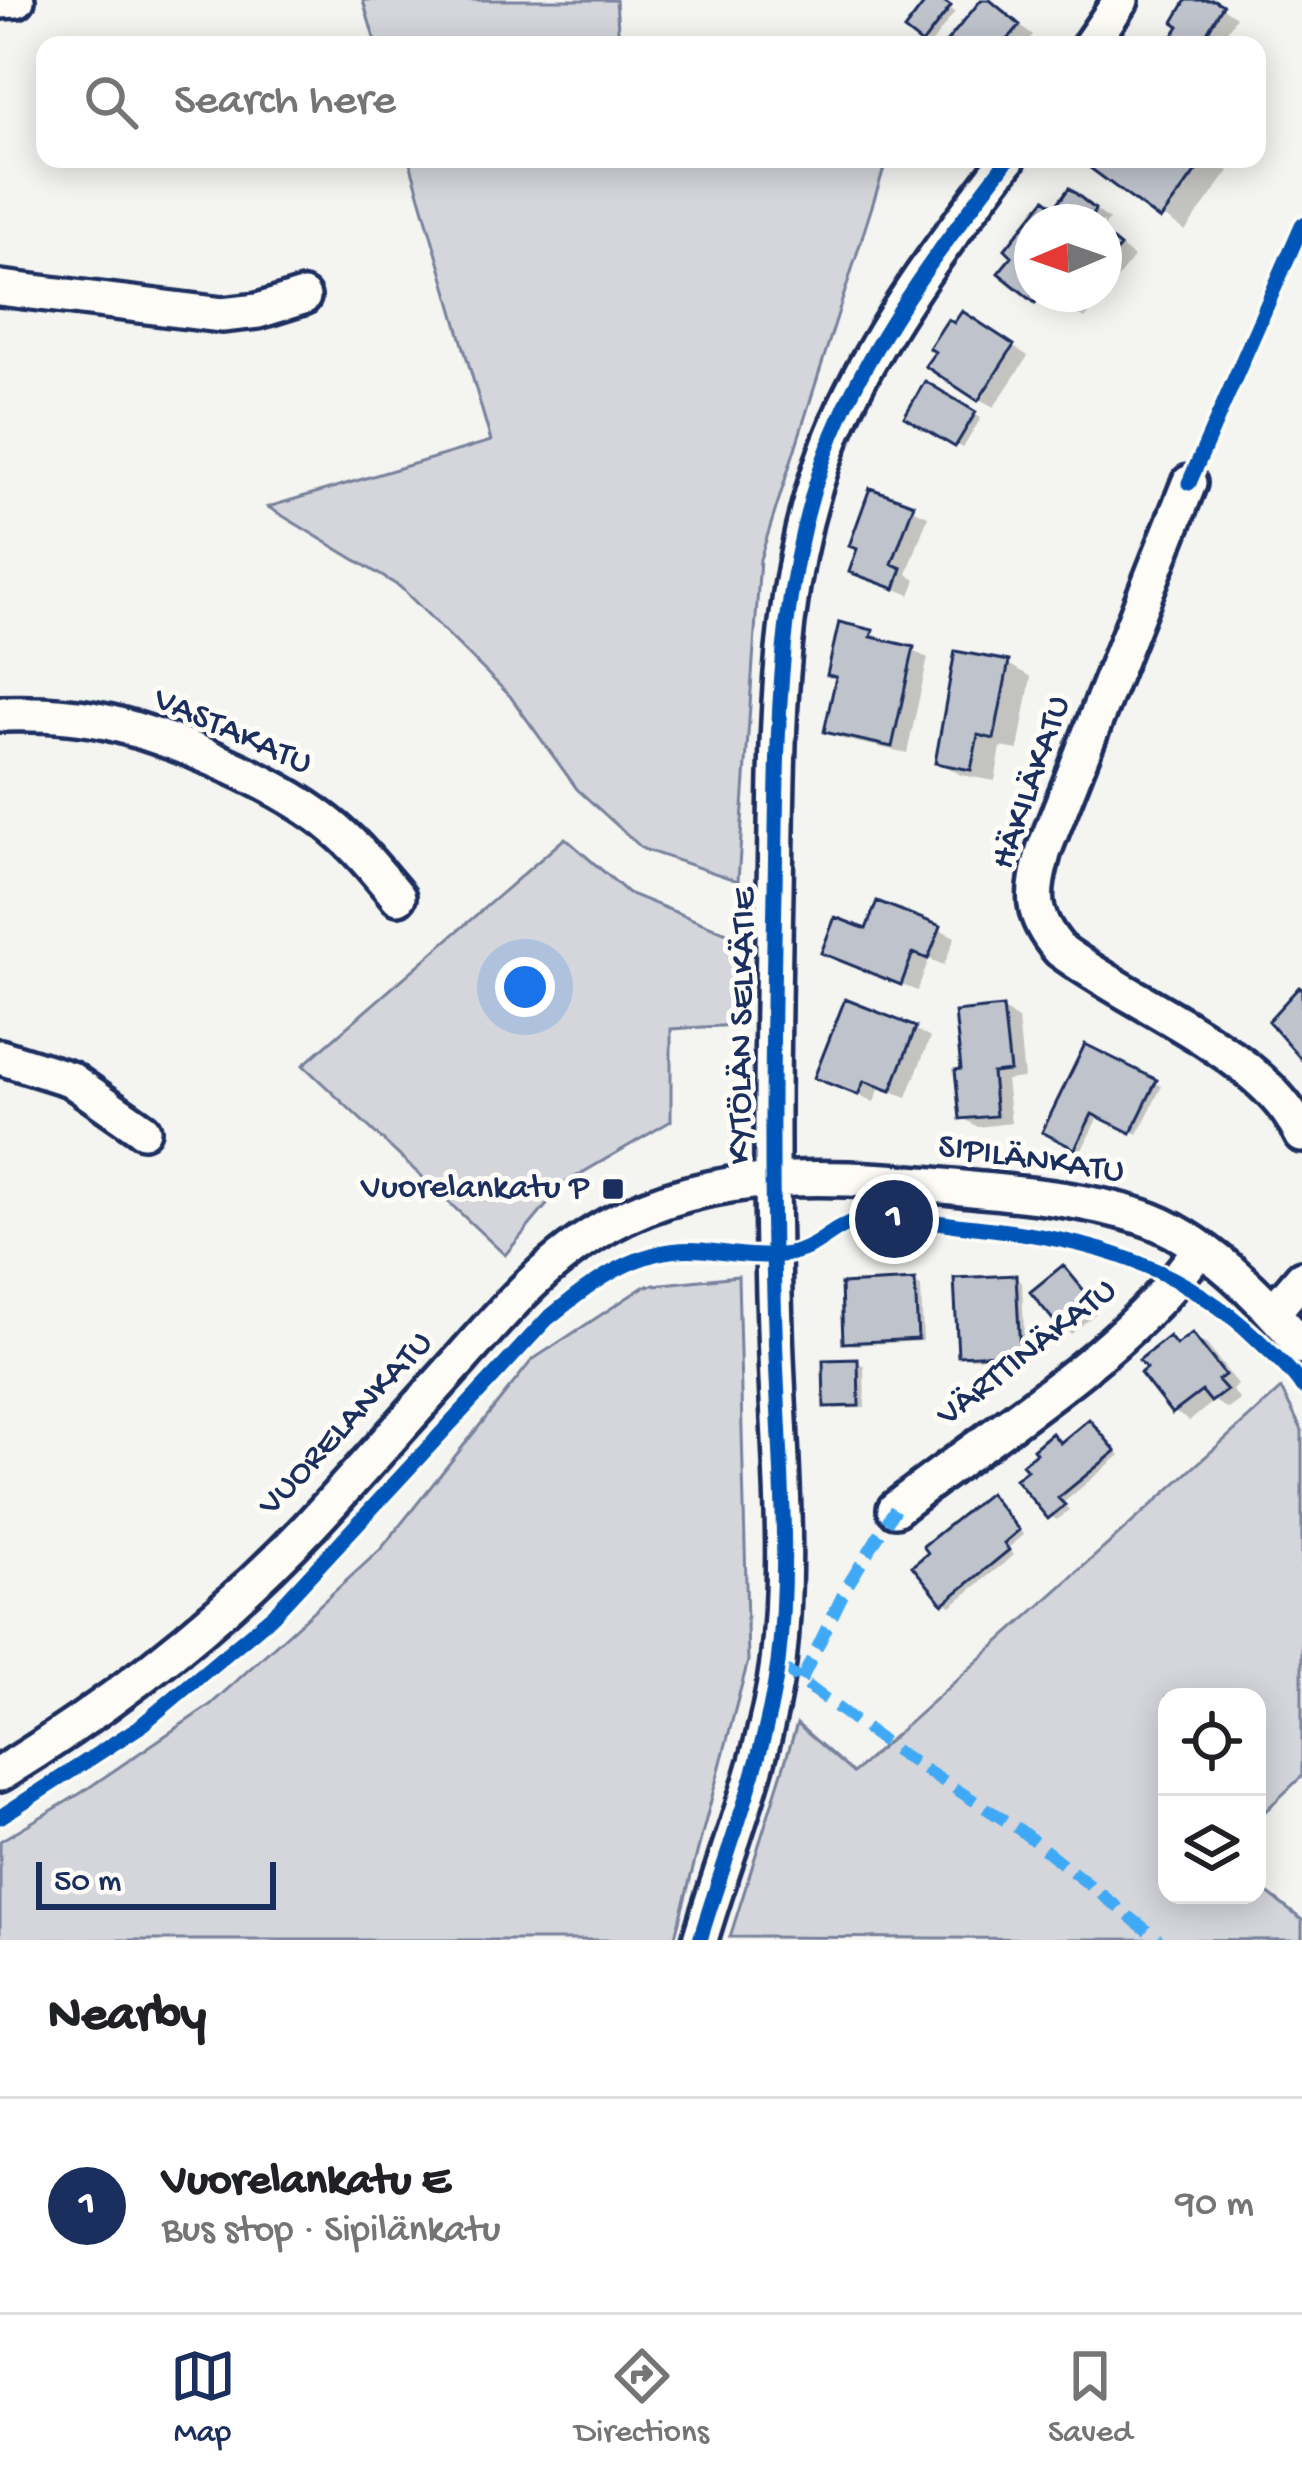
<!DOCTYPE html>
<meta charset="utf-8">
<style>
body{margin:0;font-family:"Gochi Hand",sans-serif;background:#f2f2f2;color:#202124}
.controls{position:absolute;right:36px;bottom:36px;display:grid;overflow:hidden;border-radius:24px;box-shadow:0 6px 30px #0003}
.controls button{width:108px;height:108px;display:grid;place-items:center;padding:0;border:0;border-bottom:3px solid #e0e0e0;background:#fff;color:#202124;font:60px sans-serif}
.compass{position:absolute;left:1014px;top:204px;width:108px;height:108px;border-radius:50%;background:#fff;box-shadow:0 6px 30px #0003;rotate:268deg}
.scale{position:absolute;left:36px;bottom:30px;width:240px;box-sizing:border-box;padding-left:12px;border:6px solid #1b2f5e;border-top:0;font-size:33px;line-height:42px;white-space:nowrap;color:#1b2f5e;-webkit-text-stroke:9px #fdfcf7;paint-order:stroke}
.you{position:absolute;left:525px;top:987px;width:42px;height:42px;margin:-30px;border:9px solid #fff;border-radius:50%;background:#1a73e8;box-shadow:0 0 0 18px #1a73e833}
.badge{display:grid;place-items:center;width:78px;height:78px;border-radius:50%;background:#1b2f5e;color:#fff;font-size:39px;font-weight:700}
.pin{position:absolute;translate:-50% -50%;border:6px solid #fff;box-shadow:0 3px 12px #0006}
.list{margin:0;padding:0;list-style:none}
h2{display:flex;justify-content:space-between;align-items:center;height:156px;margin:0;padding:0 48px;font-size:51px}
h2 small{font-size:39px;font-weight:400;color:#757577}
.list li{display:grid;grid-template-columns:78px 1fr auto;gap:36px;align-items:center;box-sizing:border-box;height:216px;padding:0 48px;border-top:3px solid #e0e0e0}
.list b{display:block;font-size:45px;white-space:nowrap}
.list p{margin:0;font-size:39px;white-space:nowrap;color:#757577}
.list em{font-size:39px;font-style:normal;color:#757577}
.icon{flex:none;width:66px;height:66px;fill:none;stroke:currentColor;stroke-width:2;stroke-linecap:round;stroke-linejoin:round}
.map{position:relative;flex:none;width:1302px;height:1940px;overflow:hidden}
.search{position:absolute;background:#fff;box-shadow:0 6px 30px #0003;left:36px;right:36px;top:36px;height:132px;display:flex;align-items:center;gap:30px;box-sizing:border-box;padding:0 42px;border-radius:24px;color:#757577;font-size:45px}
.sheet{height:372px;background:#fff}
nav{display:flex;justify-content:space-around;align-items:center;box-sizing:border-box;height:168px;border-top:3px solid #e0e0e0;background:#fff;font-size:33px;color:#757577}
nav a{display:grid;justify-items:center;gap:6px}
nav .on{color:#1b2f5e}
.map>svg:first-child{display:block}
.green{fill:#d4d6db;stroke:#78829c;stroke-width:3}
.shadow{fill:#0003}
.building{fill:#bfc3cc;stroke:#1b2f5e;stroke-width:3}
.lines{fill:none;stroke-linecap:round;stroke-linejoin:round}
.minor-casing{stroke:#1b2f5e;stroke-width:42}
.minor{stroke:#fdfcf7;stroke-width:33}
.quiet{stroke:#3fa9f5;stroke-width:12;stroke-dasharray:24 12;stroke-linecap:butt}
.cycleway-casing{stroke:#fdfcf7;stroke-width:22}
.cycleway{stroke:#0057b8;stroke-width:15}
.poi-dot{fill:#1b2f5e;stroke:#fdfcf7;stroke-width:4.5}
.labels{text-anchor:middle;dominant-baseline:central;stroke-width:10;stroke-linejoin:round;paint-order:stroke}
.street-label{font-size:36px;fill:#1b2f5e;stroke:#fdfcf7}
.poi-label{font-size:36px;fill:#1b2f5e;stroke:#fdfcf7;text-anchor:end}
</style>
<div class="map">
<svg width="1302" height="1940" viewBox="0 0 1302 1940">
<rect width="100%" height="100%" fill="#f4f4f1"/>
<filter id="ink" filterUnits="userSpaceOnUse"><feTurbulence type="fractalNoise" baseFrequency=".00833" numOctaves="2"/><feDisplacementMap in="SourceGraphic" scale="24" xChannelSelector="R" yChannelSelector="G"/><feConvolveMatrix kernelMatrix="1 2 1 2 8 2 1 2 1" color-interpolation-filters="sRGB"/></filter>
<g filter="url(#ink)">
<path class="green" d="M 363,0 L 616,0 L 619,43 L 623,45 L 376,45 Z
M 409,159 L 887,159 L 760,559 L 738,881 L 643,849 L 577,789 L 510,696 L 400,587 L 268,507 L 491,441 Z
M 565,838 L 628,893 L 732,935 L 736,1025 L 671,1029 L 671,1121 L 565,1183 L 505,1255 L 303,1065 Z
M 738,1276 L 748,1661 L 674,1940 L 0,1940 L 0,1841 L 81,1793 L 210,1705 L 381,1549 L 532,1360 L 645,1286 Z
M 1281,1389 L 1302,1430 L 1302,1776 L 1257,1819 L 1257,1697 L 1167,1697 L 1167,1895 L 1257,1895 L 1257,1885 L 1302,1920 L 1302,1940 L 730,1937 L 797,1724 L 853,1773 Z"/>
<path class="shadow" d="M 931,0 L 939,0 L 955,12 L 930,45 L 924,41 Z
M 985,0 L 1033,35 L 1025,45 L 948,45 Z
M 1190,0 L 1211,0 L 1236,17 L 1218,45 L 1171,45 L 1183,25 Z
M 1083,159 L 1212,159 L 1229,171 L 1185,231 Z
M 1085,201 L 1109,220 L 1104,226 L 1104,222 L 1032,222 L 1032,294 L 1104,294 L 1104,233 L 1134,257 L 1085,319 L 1059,302 L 1052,309 L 1003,273 L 1016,255 L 1009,248 L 1045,203 L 1057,209 Z
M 978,323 L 1028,356 L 994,407 L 979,399 Z
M 926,385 L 981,418 L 963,448 L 908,416 Z
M 872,492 L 928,516 L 907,574 L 916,580 L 910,595 L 852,570 Z
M 871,633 L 928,658 L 907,753 L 842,739 L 827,730 Z
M 1008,664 L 1031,677 L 1018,750 L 1001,747 L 995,781 L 961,775 L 938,761 Z
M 939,929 L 955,937 L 944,965 L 929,959 L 917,991 L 825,952 L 868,933 Z
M 1003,1010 L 1018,1019 L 1024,1078 L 1006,1080 L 1011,1123 L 978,1127 L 963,1118 L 965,1072 Z
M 915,1029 L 930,1038 L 907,1097 L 880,1087 L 874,1102 L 818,1077 Z
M 1086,1048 L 1162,1086 L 1138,1134 L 1099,1115 L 1082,1150 L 1046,1131 Z
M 1063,1268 L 1100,1310 L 1071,1334 L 1065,1330 Z
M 1015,1278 L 1022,1282 L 1025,1356 L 968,1358 L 961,1354 Z
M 914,1283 L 921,1287 L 923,1341 L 853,1345 L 846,1341 Z
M 1192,1336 L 1207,1345 L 1238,1385 L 1232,1390 L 1240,1400 L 1228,1409 L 1214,1401 L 1190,1421 L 1174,1412 L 1169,1340 L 1180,1346 Z
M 857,1362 L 864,1366 L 865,1408 L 834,1409 L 827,1406 Z
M 1090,1422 L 1120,1455 L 1063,1503 L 1069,1510 L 1057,1520 L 1050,1516 L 1031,1470 L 1052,1437 L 1062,1445 Z
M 989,1497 L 1024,1535 L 1008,1548 L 1014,1555 L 951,1606 L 944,1602 Z"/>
<path class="building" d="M 927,0 L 942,0 L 951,6 L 922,44 L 904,30 Z
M 981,0 L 990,0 L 1020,25 L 1003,45 L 944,45 Z
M 1186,0 L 1214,0 L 1223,5 L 1200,45 L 1167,45 L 1179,26 L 1173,22 Z
M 1078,159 L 1205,159 L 1160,220 Z
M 1069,188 L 1095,209 L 1090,222 L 1032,222 L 1032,294 L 1043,294 L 1035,303 L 998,273 L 1012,256 L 1005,249 L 1045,199 L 1055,207 Z
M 1104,234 L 1120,247 L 1104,267 Z
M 1045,294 L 1083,294 L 1068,313 Z
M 962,311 L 1014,345 L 978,401 L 925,366 L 935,352 L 929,348 L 948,319 L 954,323 Z
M 925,381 L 976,412 L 955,447 L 904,417 Z
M 870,488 L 914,504 L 892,564 L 902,568 L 895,589 L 849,572 L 857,549 L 849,546 Z
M 839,622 L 873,630 L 871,637 L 914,647 L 892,747 L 824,732 L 836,677 L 827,675 Z
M 955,651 L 1009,661 L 994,739 L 978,735 L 971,770 L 935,763 Z
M 877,901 L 941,926 L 928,959 L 913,953 L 901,985 L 821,953 L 835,917 L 866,929 Z
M 1299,987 L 1302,989 L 1302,1060 L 1268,1021 Z
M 845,999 L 916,1027 L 891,1091 L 864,1081 L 858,1095 L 814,1078 Z
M 1003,1007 L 1010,1071 L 992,1073 L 996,1116 L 960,1119 L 955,1070 L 961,1069 L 955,1012 Z
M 1085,1044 L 1157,1080 L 1131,1133 L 1092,1114 L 1075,1149 L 1042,1132 Z
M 1063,1265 L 1096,1305 L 1063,1332 L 1030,1292 Z
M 1016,1275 L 1020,1353 L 958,1356 L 954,1278 Z
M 915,1280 L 918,1339 L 843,1343 L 841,1284 Z
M 1192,1333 L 1225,1375 L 1218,1380 L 1227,1390 L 1211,1402 L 1202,1391 L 1172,1414 L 1140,1373 L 1146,1368 L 1139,1360 L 1169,1336 L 1176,1345 Z
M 858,1359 L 859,1406 L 824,1407 L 823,1360 Z
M 1089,1419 L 1116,1451 L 1058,1498 L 1065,1505 L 1048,1519 L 1015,1479 L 1027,1470 L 1022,1464 L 1036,1453 L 1033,1449 L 1052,1433 L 1060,1443 Z
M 989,1493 L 1019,1530 L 1004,1543 L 1009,1550 L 943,1604 L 912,1566 L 928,1553 L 923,1546 Z"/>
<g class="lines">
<defs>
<path id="minor" d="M 0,1 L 17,0
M 1090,45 L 1121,0
M 0,288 L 222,315 L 258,311 L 303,297
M 1189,483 L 1044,850 C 1032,895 1029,914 1060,950 C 1131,1004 1266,1054 1302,1135
M 0,714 C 37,713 74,714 111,723 C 176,739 284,785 335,829 C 359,849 378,873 398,897
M 0,1057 L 70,1079 L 143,1130
M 1274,1311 L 1302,1278
M 895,1509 C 996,1429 1124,1355 1199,1250
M 0,1774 C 113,1704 218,1623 310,1526 C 361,1471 411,1414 462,1358 C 506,1308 549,1258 609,1225 C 724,1162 856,1177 982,1190 C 1035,1195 1091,1201 1142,1217 C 1201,1236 1265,1299 1302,1347
M 700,1940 C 727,1849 766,1757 778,1663 C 791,1553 778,1438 775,1328 C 770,1183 772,1037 775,891 C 778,728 774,559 845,407 C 887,317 948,238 1008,159"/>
</defs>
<use href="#minor" class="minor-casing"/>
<use href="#minor" class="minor"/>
<path class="quiet" d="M 778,1664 L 896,1751 L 1020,1830 L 1159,1940
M 801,1681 L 846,1588 L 895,1509"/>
<defs>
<path id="cycleway" d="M 1189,483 L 1302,225
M 0,1817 L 139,1727 L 273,1615 L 547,1319 C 592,1283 640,1244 702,1250 C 731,1253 763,1260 793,1253 C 818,1248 833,1227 857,1220 C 887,1212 927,1221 957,1225 C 1073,1237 1171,1256 1258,1340 C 1273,1355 1291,1369 1302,1387
M 700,1940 C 727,1849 766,1757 778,1663 C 791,1553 778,1438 775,1328 C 770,1183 772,1037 775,891 C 778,728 774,559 845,407 C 887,317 948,238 1008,159"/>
</defs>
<use href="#cycleway" class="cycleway-casing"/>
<use href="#cycleway" class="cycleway"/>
</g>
</g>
<rect class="poi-dot" x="601" y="1177" width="24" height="24" rx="6"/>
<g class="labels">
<g class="street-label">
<text transform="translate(232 733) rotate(24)">VASTAKATU</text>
<text transform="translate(1033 783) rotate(-71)">HÄKILÄKATU</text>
<text transform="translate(744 1026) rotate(-89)">KYTÖLÄN SELKÄTIE</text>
<text transform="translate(1031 1161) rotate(8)">SIPILÄNKATU</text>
<text transform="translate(1028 1354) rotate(-38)">VÄRTTINÄKATU</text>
<text transform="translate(347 1425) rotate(-47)">VUORELANKATU</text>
</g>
<g class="poi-label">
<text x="589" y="1189">Vuorelankatu P</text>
</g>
</g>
</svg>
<div class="controls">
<button><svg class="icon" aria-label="locate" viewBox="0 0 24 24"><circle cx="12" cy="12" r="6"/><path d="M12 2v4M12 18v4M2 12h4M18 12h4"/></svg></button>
<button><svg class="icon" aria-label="layers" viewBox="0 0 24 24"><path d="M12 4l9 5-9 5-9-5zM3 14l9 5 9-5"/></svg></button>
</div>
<svg class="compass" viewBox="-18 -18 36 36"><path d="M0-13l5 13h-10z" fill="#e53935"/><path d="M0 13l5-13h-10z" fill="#757577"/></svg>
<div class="scale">50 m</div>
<div class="you"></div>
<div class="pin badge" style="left:894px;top:1219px">1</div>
<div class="search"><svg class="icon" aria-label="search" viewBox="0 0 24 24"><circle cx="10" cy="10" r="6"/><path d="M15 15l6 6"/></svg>Search here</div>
</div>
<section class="sheet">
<h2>Nearby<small></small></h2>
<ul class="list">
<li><span class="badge">1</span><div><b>Vuorelankatu E</b><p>Bus stop · Sipilänkatu</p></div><em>90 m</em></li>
</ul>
</section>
<nav>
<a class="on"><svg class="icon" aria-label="map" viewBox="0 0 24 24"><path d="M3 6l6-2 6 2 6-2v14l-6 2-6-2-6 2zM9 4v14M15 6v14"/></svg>Map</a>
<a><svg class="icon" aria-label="directions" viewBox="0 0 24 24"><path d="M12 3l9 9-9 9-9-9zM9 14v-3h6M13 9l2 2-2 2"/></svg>Directions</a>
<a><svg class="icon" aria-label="saved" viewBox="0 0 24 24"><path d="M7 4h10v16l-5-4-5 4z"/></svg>Saved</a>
</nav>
